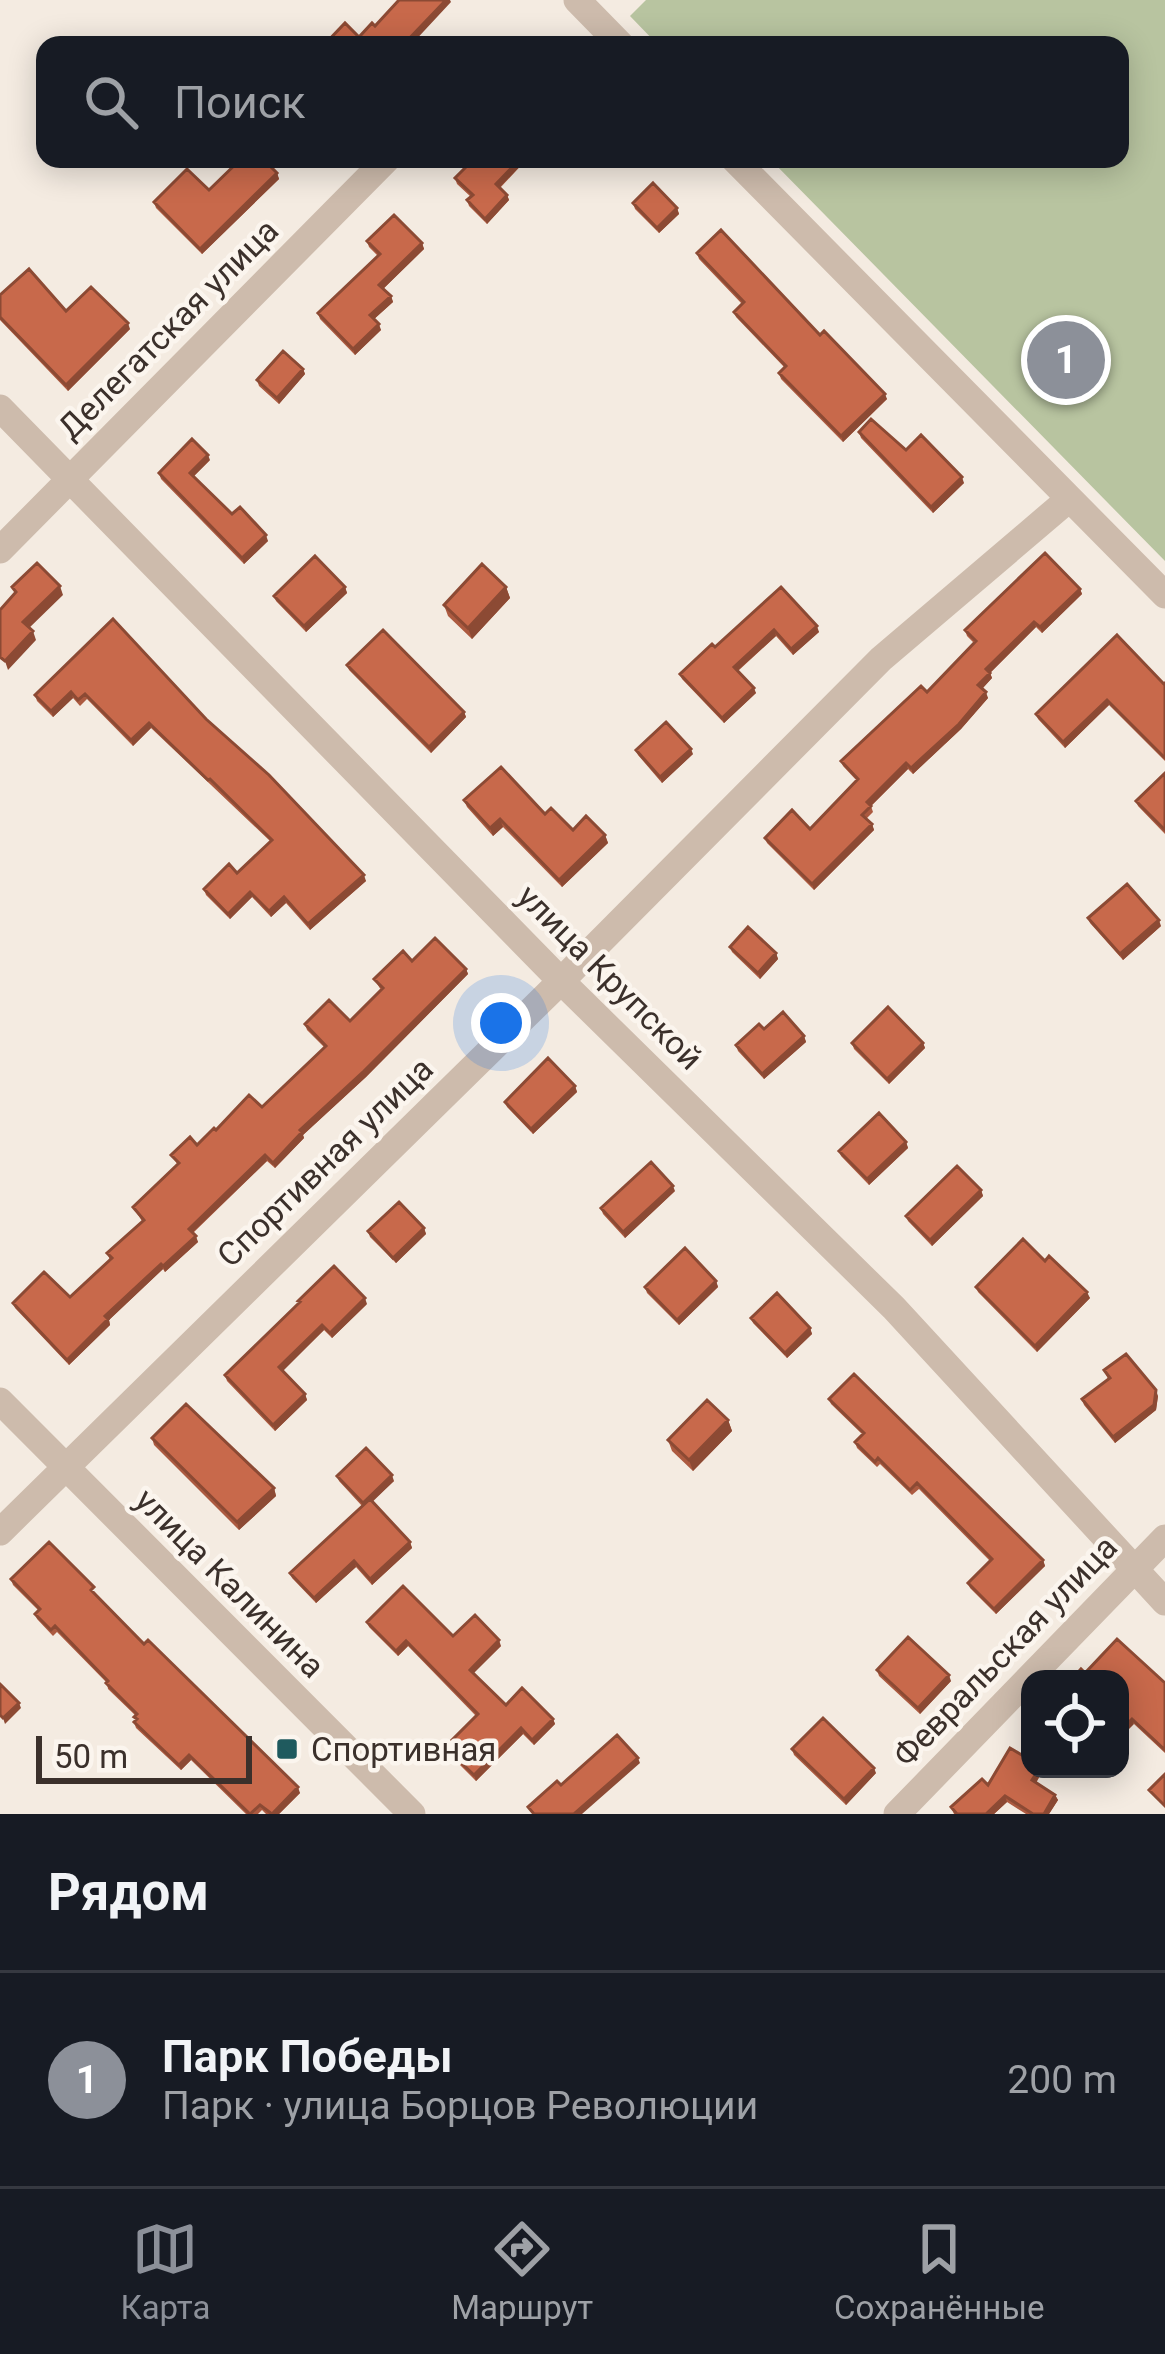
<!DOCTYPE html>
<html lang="ru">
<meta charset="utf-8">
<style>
body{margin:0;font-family:Roboto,sans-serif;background:#242831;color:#f1f3f6}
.controls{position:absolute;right:36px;bottom:36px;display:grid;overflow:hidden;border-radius:24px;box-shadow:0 6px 30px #0003}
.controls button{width:108px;height:108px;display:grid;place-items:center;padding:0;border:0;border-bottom:3px solid #363941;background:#171b24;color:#f1f3f6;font:60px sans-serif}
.scale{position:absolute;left:36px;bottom:30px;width:216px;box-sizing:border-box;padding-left:12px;border:6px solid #3b302b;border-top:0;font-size:33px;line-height:42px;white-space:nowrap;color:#3b302b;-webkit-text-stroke:9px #fbf5ee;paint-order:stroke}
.you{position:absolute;left:501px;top:1023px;width:42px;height:42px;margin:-30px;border:9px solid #fff;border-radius:50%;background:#1a73e8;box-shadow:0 0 0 18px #1a73e833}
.badge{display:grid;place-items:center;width:78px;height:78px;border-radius:50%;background:#8c9099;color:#fff;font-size:39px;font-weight:700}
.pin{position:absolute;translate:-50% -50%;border:6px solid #fff;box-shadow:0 3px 12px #0006}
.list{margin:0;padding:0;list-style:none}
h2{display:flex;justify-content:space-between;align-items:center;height:156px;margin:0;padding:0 48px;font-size:51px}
h2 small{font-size:39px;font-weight:400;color:#9ea1a6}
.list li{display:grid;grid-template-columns:78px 1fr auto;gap:36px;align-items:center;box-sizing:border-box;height:216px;padding:0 48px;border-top:3px solid #363941}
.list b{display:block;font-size:45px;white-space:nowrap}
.list p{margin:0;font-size:39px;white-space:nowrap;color:#9ea1a6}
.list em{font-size:39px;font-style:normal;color:#9ea1a6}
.icon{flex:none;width:66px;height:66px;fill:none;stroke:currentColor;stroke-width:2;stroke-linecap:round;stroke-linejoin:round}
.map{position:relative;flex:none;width:1165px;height:1814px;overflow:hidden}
.search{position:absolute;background:#171b24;box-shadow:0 6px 30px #0003;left:36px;right:36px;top:36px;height:132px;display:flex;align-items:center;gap:30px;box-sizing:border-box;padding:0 42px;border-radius:24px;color:#9ea1a6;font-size:45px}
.sheet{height:372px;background:#171b24}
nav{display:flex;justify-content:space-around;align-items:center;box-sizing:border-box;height:168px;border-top:3px solid #363941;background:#171b24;font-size:33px;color:#9ea1a6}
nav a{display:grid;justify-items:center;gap:6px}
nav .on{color:#8c9099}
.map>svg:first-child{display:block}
.green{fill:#b8c4a0}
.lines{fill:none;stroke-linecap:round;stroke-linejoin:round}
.minor{stroke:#cdbbac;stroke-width:27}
.wall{fill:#ac5a40}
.shaded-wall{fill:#8c4a34}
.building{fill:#c8694b;stroke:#8c4a34;stroke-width:3}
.poi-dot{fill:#1f5a5e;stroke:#fbf5ee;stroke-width:4.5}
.labels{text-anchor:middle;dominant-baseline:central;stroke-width:9;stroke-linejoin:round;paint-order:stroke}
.street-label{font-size:33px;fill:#3b302b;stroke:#fbf5ee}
.poi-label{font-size:33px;fill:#3b302b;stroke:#fbf5ee;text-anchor:start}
</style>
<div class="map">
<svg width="1165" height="1814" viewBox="0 0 1165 1814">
<rect width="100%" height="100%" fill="#f4ebe1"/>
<path class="green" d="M 646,0 L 1165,0 L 1165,561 L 770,159 L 1120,159 L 1120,45 L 658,45 L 630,16 Z"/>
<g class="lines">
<path class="minor" d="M 577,0 L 621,45
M 734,159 L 1165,595
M 0,408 L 561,981 L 894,1308 L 1165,1602
M 0,550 L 387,159
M 0,1401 L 412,1814
M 0,1532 L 561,981 L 881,659 L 1069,499
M 897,1814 L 1165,1538"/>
</g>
<path class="wall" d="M 474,159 L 527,159 L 500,188 L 507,195 L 509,200 L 487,224 L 469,206 L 467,200 L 471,197 L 457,184 L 455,178 Z
M 277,173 L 279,179 L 202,254 L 156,208 L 154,202 Z
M 633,203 L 677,208 L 679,214 L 659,233 L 635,209 Z
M 367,241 L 422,243 L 424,249 L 383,289 L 391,296 L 393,302 L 374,319 L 381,330 L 355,355 L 320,319 L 318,313 L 378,256 L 369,247 Z
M 697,253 L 820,335 L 887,399 L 843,442 L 781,379 L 779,373 L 785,368 L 736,317 L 734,312 L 742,304 L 699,259 Z
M 0,295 L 66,311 L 130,329 L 68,391 L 0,320 Z
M 303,369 L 305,374 L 279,404 L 259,386 L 257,380 Z
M 859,432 L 906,450 L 964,483 L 933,513 L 861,438 Z
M 210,460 L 194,476 L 232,514 L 268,541 L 244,564 L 161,479 L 159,473 Z
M 345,587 L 347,593 L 306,632 L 276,601 L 274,596 Z
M 506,587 L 510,598 L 472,639 L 448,616 L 444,605 Z
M 781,587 L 819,632 L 793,655 L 776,636 L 738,671 L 756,693 L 724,723 L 682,679 L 680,674 L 715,647 Z
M 1080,589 L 1082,594 L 1042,633 L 1036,627 L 990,673 L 992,678 L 982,689 L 988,698 L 961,729 L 913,774 L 908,769 L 871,806 L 873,812 L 866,819 L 872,824 L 874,830 L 814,890 L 767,843 L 765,838 L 810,829 L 857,781 L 843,766 L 841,761 L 927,692 L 974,643 L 967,636 L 965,630 Z
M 113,619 L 206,719 L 366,881 L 310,930 L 286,903 L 271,917 L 252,897 L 230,919 L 206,895 L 204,889 L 237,873 L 270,841 L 151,728 L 133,746 L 87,699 L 80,706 L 73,698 L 53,717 L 37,701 L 35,695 Z
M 347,665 L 464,712 L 466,717 L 431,753 L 349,670 Z
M 1165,683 L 1165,761 L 1109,705 L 1065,748 L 1038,719 L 1036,714 Z
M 636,750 L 693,754 L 662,783 L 638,755 Z
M 1165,773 L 1165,834 L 1138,806 L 1136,801 Z
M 464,800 L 545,814 L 573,830 L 605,835 L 608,843 L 562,887 L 503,827 L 493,836 L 467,807 Z
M 1088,918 L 1161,926 L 1123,960 L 1090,923 Z
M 730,947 L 776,953 L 778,959 L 760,979 L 732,952 Z
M 412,961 L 466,969 L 468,974 L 366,1077 L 303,1135 L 304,1138 L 275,1168 L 267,1161 L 193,1233 L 198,1242 L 165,1272 L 163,1269 L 109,1320 L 110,1325 L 69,1365 L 15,1308 L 13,1303 L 70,1297 L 110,1260 L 107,1253 L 142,1221 L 133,1207 L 178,1165 L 171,1155 L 197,1145 L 216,1130 L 262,1107 L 325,1048 L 307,1030 L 305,1024 L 350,1021 L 381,990 L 374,979 Z
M 764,1029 L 804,1036 L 806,1042 L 764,1079 L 738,1051 L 736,1045 Z
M 852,1043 L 923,1043 L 925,1048 L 889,1084 L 854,1049 Z
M 575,1086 L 577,1092 L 533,1134 L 507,1107 L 505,1102 Z
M 906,1142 L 908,1148 L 869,1185 L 841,1156 L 839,1151 Z
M 981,1190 L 983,1196 L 932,1246 L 908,1221 L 906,1216 Z
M 675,1191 L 625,1238 L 603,1214 L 601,1208 Z
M 424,1228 L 426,1234 L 396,1263 L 370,1237 L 368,1231 Z
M 1045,1261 L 1090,1298 L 1037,1352 L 978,1292 L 976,1287 Z
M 716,1281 L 718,1287 L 679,1325 L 647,1293 L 645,1287 Z
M 367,1304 L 332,1338 L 324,1330 L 282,1371 L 305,1394 L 307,1400 L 275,1431 L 227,1381 L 225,1375 Z
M 751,1318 L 810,1328 L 812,1334 L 787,1358 L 753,1323 Z
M 1104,1370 L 1158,1396 L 1156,1410 L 1115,1443 L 1084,1405 L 1082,1399 L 1108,1379 Z
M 829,1399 L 1043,1560 L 1045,1566 L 996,1614 L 970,1588 L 968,1583 L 990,1561 L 919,1489 L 912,1495 L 880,1464 L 877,1467 L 857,1448 L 855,1442 L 863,1435 L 831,1404 Z
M 728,1420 L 732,1431 L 693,1471 L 672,1451 L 668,1440 Z
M 152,1438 L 274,1488 L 276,1496 L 239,1530 L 154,1445 Z
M 337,1476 L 394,1481 L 372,1501 L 410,1542 L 412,1548 L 372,1585 L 356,1567 L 316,1603 L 292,1578 L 290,1573 L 362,1506 L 339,1481 Z
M 11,1579 L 96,1593 L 95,1594 L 144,1644 L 300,1793 L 279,1814 L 266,1814 L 262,1810 L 258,1814 L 246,1814 L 191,1760 L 181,1770 L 136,1728 L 134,1722 L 137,1719 L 136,1716 L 108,1689 L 107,1683 L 57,1632 L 53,1636 L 37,1619 L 35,1614 L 38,1610 L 13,1585 Z
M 367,1622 L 501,1646 L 473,1673 L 506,1705 L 553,1719 L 555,1724 L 534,1745 L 523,1734 L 476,1781 L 447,1752 L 445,1747 L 476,1716 L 408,1646 L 398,1656 L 369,1627 Z
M 877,1670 L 951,1681 L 920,1714 L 879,1676 Z
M 1085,1673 L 1165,1683 L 1165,1753 L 1134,1724 Z
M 792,1749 L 876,1773 L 846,1805 L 794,1755 Z
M 1042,1772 L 1036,1783 L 1055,1795 L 1058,1800 L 1049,1814 L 1026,1814 L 1007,1802 L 994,1814 L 954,1814 L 951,1807 L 988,1785 Z"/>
<path class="shaded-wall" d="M 446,0 L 450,0 L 451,2 L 411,45 L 403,45 Z
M 520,159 L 527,159 L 498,189 L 496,184 Z
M 277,173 L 279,179 L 202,254 L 200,249 Z
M 507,195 L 509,200 L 487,224 L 485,219 Z
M 677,208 L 679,214 L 659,233 L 657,228 Z
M 422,243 L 424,249 L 382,290 L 379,285 Z
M 391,296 L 393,302 L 372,321 L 370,315 Z
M 128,323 L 130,329 L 68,391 L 66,385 Z
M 379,324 L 381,330 L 355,355 L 353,349 Z
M 303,369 L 305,374 L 279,404 L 277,398 Z
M 885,394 L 887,399 L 843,442 L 841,436 Z
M 208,455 L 210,460 L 192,478 L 190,473 Z
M 962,477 L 964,483 L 933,513 L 931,507 Z
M 266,535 L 268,541 L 244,564 L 242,558 Z
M 60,586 L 63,595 L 26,631 L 23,622 Z
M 345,587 L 347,593 L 306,632 L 304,626 Z
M 506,587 L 510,598 L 472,639 L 468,628 Z
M 1080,589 L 1082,594 L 1042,633 L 1040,627 Z
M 1034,622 L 1036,627 L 990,673 L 992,678 L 980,691 L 978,685 L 986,669 Z
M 817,626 L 819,632 L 793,655 L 791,649 Z
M 774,630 L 776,636 L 736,672 L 734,667 Z
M 33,631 L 36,640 L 8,670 L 5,661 Z
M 754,688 L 756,693 L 724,723 L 722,718 Z
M 71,692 L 73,698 L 53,717 L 51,711 Z
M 986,692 L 988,698 L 961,729 L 913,774 L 911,768 Z
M 1107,700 L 1109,705 L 1065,748 L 1063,742 Z
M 464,712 L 466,717 L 431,753 L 429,747 Z
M 149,723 L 151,728 L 133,746 L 131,740 Z
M 691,749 L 693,754 L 662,783 L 660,777 Z
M 906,763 L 908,769 L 869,808 L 867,802 Z
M 500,819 L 503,827 L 493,836 L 490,828 Z
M 872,824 L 874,830 L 814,890 L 812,884 Z
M 605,835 L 608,843 L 562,887 L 559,880 Z
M 364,875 L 366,881 L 310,930 L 308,924 Z
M 250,892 L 252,897 L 230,919 L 228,914 Z
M 284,897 L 286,903 L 271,917 L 269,911 Z
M 1159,920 L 1161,926 L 1123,960 L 1120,954 Z
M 776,953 L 778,959 L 760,979 L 758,973 Z
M 466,969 L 468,974 L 366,1077 L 303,1135 L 304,1138 L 275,1168 L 273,1163 L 300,1130 Z
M 804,1036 L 806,1042 L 764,1079 L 762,1074 Z
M 923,1043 L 925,1048 L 889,1084 L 887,1079 Z
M 575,1086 L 577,1092 L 533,1134 L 531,1129 Z
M 906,1142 L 908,1148 L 869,1185 L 867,1179 Z
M 265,1155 L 267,1161 L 191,1234 L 189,1229 Z
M 673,1186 L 675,1191 L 625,1238 L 623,1232 Z
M 981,1190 L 983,1196 L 932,1246 L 930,1240 Z
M 424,1228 L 426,1234 L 396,1263 L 393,1258 Z
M 196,1236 L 198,1242 L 165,1272 L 163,1266 Z
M 161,1264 L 163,1269 L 109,1320 L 110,1325 L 69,1365 L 67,1360 L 105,1316 Z
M 716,1281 L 718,1287 L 679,1325 L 677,1320 Z
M 1087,1292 L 1090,1298 L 1037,1352 L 1035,1346 Z
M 365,1298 L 367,1304 L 332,1338 L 330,1333 Z
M 322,1325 L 324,1330 L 281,1373 L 279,1367 Z
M 810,1328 L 812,1334 L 787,1358 L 785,1353 Z
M 1156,1390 L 1158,1396 L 1156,1410 L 1115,1443 L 1113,1437 Z
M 305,1394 L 307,1400 L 275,1431 L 273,1425 Z
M 728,1420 L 732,1431 L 693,1471 L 689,1460 Z
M 392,1475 L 394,1481 L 365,1509 L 363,1503 Z
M 274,1488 L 276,1496 L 239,1530 L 237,1522 Z
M 410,1542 L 412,1548 L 372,1585 L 370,1579 Z
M 1043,1560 L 1045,1566 L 996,1614 L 994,1609 Z
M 354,1561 L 356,1567 L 316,1603 L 314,1598 Z
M 499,1640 L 501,1646 L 472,1675 L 470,1670 Z
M 406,1641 L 408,1646 L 398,1656 L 396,1651 Z
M 949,1675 L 951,1681 L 920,1714 L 918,1708 Z
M 19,1703 L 21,1708 L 5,1724 L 3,1718 Z
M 553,1719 L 555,1724 L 534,1745 L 532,1740 Z
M 1132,1719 L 1134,1724 L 1120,1738 L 1120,1731 Z
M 521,1728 L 523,1734 L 476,1781 L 474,1775 Z
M 189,1755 L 191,1760 L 181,1770 L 179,1765 Z
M 638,1758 L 640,1763 L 582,1814 L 574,1814 Z
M 874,1768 L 876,1773 L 846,1805 L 844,1799 Z
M 1039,1769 L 1041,1769 L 1042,1772 L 1034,1786 L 1032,1780 Z
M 298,1787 L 300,1793 L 279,1814 L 272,1814 Z
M 1055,1795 L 1058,1800 L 1049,1814 L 1044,1814 Z
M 1005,1796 L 1007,1802 L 994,1814 L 986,1814 Z"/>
<path class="building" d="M 399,0 L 446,0 L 403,45 L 324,45 L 345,23 L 359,37 L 372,23 L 375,26 Z
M 241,159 L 263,159 L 277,173 L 200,249 L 154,202 L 187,169 L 209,190 Z
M 474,159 L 520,159 L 496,184 L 507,195 L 485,219 L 467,200 L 473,195 L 455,178 Z
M 653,183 L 677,208 L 657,228 L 633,203 Z
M 394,215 L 422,243 L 379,285 L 391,296 L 370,315 L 379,324 L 353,349 L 318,313 L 380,254 L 367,241 Z
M 721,230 L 820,335 L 824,331 L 885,394 L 841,436 L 779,373 L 786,366 L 734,312 L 744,302 L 697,253 Z
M 29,269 L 66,311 L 91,287 L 128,323 L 66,385 L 0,317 L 0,295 Z
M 283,351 L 303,369 L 277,398 L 257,380 Z
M 871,419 L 906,450 L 921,435 L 962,477 L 931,507 L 859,432 Z
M 192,439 L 208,455 L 190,473 L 232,514 L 240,507 L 266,535 L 242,558 L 159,473 Z
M 1045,553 L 1080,589 L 1040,627 L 1034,622 L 986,669 L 990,673 L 978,685 L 986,692 L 959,724 L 911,768 L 906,763 L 867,802 L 871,806 L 862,815 L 872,824 L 812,884 L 765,838 L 792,810 L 810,829 L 858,779 L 841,761 L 921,686 L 927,692 L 976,641 L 965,630 Z
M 315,556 L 345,587 L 304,626 L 274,596 Z
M 37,563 L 60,586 L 23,622 L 33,631 L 5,661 L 0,657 L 0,610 L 16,592 L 12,587 Z
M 482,564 L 506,587 L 468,628 L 444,605 Z
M 781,587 L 817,626 L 791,649 L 774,630 L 734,667 L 754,688 L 722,718 L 680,674 L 712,644 L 715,647 Z
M 113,619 L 206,719 L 269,775 L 364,875 L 308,924 L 284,897 L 269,911 L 250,892 L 228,914 L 204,889 L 229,864 L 237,873 L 272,840 L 210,779 L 208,780 L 149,723 L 131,740 L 85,694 L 78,700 L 71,692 L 51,711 L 35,695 Z
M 383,630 L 464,712 L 429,747 L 347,665 Z
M 1117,635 L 1164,684 L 1165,683 L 1165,758 L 1107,700 L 1063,742 L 1036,714 Z
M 666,722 L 691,749 L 660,777 L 636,750 Z
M 501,767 L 545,814 L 551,808 L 573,830 L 586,816 L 605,835 L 559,880 L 500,819 L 490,828 L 464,800 Z
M 1165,773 L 1165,830 L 1136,801 Z
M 1127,884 L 1159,920 L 1120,954 L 1088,918 Z
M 748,927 L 776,953 L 758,973 L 730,947 Z
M 435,938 L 466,969 L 364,1071 L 300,1130 L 302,1132 L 273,1163 L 265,1155 L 189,1229 L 196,1236 L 163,1266 L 161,1264 L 105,1316 L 108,1319 L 67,1360 L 13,1303 L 44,1272 L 70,1297 L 112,1258 L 107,1253 L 144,1220 L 133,1207 L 179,1163 L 171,1155 L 190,1137 L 197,1145 L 214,1128 L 216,1130 L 249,1095 L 262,1107 L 326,1046 L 305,1024 L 329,1000 L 350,1021 L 383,988 L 374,979 L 403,951 L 412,961 Z
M 888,1007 L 923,1043 L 887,1079 L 852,1043 Z
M 783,1012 L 804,1036 L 762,1074 L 736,1045 L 759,1024 L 764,1029 Z
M 548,1058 L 575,1086 L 531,1129 L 505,1102 Z
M 879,1113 L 906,1142 L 867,1179 L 839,1151 Z
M 651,1162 L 673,1186 L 623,1232 L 601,1208 Z
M 957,1166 L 981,1190 L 930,1240 L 906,1216 Z
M 399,1202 L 424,1228 L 393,1258 L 368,1231 Z
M 1023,1239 L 1045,1261 L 1049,1256 L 1087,1292 L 1035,1346 L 976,1287 Z
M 685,1248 L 716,1281 L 677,1320 L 645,1287 Z
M 334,1266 L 365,1298 L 330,1333 L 322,1325 L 279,1367 L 305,1394 L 273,1425 L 225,1375 L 300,1302 L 298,1301 Z
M 777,1293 L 810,1328 L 785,1353 L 751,1318 Z
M 1126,1354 L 1156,1390 L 1154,1405 L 1113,1437 L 1082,1399 L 1110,1378 L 1104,1370 Z
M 854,1374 L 1043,1560 L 994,1609 L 968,1583 L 992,1559 L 917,1483 L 910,1490 L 878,1458 L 875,1462 L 855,1442 L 864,1433 L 829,1399 Z
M 707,1400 L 728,1420 L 689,1460 L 668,1440 Z
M 186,1404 L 274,1488 L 237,1522 L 152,1438 Z
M 366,1448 L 392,1475 L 363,1503 L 337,1476 Z
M 370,1499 L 410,1542 L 370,1579 L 354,1561 L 314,1598 L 290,1573 Z
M 49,1542 L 94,1587 L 91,1590 L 144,1644 L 148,1640 L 298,1787 L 272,1814 L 260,1805 L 250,1814 L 189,1755 L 179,1765 L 134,1722 L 137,1719 L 134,1717 L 137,1714 L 106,1683 L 108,1681 L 55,1626 L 51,1630 L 35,1614 L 40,1609 L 11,1579 Z
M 403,1586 L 453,1636 L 475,1615 L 499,1640 L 470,1670 L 506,1705 L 522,1688 L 553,1719 L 532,1740 L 521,1728 L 474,1775 L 445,1747 L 478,1714 L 406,1641 L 396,1651 L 367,1622 Z
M 908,1637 L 949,1675 L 918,1708 L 877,1670 Z
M 1117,1639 L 1165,1683 L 1165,1750 L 1132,1719 L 1120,1731 L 1120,1679 L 1072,1679 L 1081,1669 L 1085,1673 Z
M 0,1684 L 19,1703 L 3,1718 L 0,1715 Z
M 823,1718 L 874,1768 L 844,1799 L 792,1749 Z
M 617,1735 L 638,1758 L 574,1814 L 534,1814 L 528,1807 L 557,1781 L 561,1785 Z
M 1010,1748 L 1030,1760 L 1030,1769 L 1039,1769 L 1032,1780 L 1055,1795 L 1044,1814 L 1033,1814 L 1005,1796 L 986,1814 L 957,1814 L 951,1807 L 982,1779 L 988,1785 Z
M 1165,1774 L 1165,1806 L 1149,1790 Z"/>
<rect class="poi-dot" x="275" y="1737" width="24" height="24" rx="6"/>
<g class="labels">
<g class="street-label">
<text transform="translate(168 329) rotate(-45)">Делегатская улица</text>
<text transform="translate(610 977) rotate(45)">улица Крупской</text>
<text transform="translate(325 1162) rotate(-44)">Спортивная улица</text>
<text transform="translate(230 1583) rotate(45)">улица Калинина</text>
<text transform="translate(1005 1651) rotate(-46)">Февральская улица</text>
</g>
<g class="poi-label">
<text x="311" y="1749">Спортивная</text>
</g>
</g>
</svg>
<div class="controls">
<button><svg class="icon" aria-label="locate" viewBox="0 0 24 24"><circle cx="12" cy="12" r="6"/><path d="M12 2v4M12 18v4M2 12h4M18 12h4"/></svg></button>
</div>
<div class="scale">50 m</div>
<div class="you"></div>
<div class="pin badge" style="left:1066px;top:360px">1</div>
<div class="search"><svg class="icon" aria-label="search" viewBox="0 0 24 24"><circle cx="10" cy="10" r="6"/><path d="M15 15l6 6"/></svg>Поиск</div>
</div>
<section class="sheet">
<h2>Рядом<small></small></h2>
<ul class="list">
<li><span class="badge">1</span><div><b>Парк Победы</b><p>Парк · улица Борцов Революции</p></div><em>200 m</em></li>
</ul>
</section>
<nav>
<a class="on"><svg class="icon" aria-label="map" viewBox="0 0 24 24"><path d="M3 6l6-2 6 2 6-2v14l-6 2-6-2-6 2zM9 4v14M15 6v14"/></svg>Карта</a>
<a><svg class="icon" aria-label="directions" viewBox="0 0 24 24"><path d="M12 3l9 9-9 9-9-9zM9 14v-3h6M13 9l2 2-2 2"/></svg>Маршрут</a>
<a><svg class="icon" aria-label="saved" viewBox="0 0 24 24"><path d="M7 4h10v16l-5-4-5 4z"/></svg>Сохранённые</a>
</nav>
